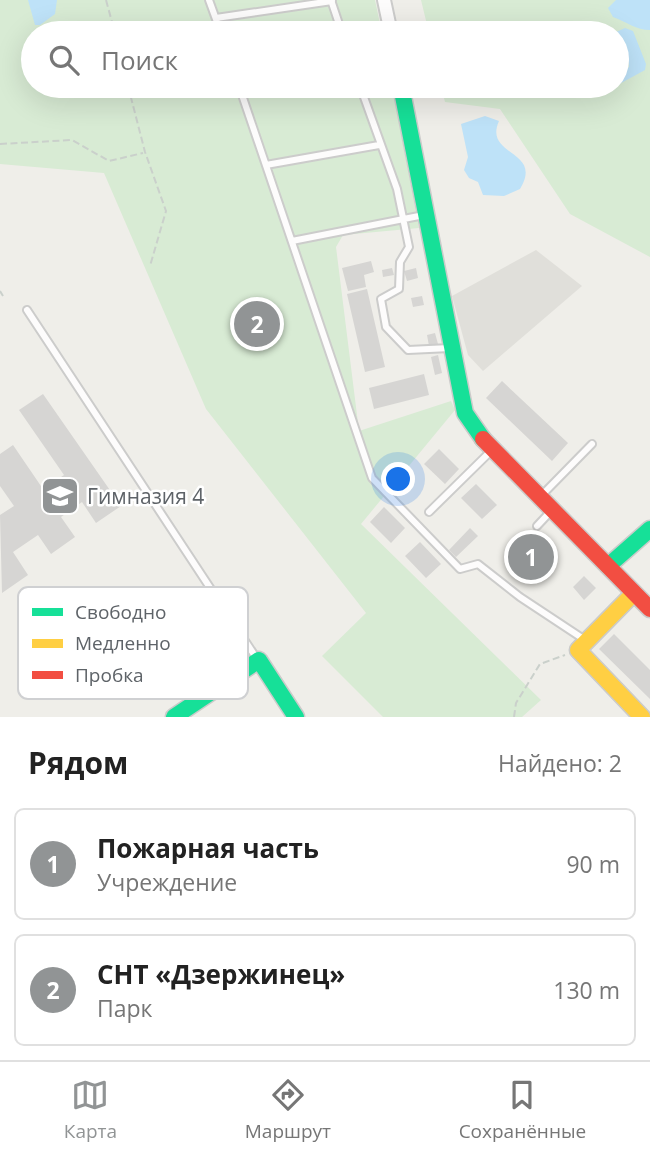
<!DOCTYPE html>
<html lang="ru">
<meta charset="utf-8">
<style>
body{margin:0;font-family:"Open Sans",sans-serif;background:#f6f6f6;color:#222}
.you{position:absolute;left:399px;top:480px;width:24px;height:24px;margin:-18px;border:5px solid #fff;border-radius:50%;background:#1a73e8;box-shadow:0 0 0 10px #1a73e833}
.badge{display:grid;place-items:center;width:46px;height:46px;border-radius:50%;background:#919495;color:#fff;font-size:23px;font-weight:700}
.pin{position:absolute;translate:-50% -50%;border:4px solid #fff;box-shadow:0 2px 7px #0006}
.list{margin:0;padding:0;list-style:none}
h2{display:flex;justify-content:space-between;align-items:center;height:91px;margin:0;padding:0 28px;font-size:30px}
h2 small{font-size:23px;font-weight:400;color:#767676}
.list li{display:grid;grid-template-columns:46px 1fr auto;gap:21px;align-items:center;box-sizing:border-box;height:112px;margin:0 14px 14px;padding:0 14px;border:2px solid #e0e0e0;border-radius:10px}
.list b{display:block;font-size:26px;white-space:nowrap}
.list p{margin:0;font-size:23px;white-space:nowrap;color:#767676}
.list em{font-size:23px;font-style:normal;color:#767676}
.icon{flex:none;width:38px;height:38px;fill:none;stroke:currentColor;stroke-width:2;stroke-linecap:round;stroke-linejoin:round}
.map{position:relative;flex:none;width:650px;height:717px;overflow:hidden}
.search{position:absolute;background:#fff;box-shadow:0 7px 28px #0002;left:21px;right:21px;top:21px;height:77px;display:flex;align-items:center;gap:18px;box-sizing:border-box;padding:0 24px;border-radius:38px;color:#767676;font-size:26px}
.sheet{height:343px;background:#fff}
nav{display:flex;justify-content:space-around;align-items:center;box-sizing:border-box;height:98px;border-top:2px solid #e0e0e0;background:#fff;font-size:19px;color:#767676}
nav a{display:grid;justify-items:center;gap:4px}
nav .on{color:#919495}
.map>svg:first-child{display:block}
.industrial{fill:#e0dfda}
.green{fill:#d8ebd4}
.water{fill:#bee2f8}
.building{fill:#d6d5d3}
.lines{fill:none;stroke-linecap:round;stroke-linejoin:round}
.lane-casing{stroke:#cccccb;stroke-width:10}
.street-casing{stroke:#cccccb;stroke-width:16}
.fast-casing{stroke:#cbcbca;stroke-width:19}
.slow-casing{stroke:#cbcbca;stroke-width:19}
.jam-casing{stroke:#cbcbca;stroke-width:19}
.path{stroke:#cad0cb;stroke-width:2;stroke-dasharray:7 3.5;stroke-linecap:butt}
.lane{stroke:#fdfcfc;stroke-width:6}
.street{stroke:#fdfcfc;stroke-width:12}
.fast{stroke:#16e098;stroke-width:16}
.slow{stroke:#ffcf43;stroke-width:16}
.jam{stroke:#f24e42;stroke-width:16}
.labels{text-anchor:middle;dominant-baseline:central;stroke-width:5;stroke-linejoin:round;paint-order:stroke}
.poi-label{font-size:21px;fill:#5e6368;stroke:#fff;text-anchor:start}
.key{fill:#fff;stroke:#cfd0d2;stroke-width:2}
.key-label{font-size:19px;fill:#5e6368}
</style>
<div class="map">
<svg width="650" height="717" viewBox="0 0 650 717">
<rect width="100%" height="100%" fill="#efeee9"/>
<path class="industrial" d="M 536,250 L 582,286 L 483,371 L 468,355 L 452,296 Z"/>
<path class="green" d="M 0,0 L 375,0 L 382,33 L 33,33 L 33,86 L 392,86 L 419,228 L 343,235 L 336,247 L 359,431 L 451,401 L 455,410 L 361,524 L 541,700 L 522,717 L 383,717 L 322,656 L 366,613 L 206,409 L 104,173 L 0,164 Z
M 421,0 L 650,0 L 650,257 L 570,214 L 500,109 L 445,102 L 441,86 L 617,86 L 617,33 L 429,33 Z"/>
<path class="water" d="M 28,0 L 57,0 L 55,14 L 40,25 L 35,25 Z
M 616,0 L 650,0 L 650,30 C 636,30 627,22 613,17 L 608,8 Z
M 625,28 L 633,31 L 646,64 L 645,70 L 601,94 L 595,86 L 617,86 L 617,74 L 629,67 L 627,51 L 617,51 L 614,33 Z
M 485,116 L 499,121 C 483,157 544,149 520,189 L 504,196 L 483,195 L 478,182 L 469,178 L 464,170 L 468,157 L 461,124 Z"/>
<path class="building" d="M 371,261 L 374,272 L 364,275 L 366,287 L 348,291 L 342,268 Z
M 392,268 L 394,275 L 383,277 L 382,270 Z
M 416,268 L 418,278 L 407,281 L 404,271 Z
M 367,289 L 385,367 L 365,372 L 347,294 Z
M 422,296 L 424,305 L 413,307 L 411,298 Z
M 435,333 L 438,344 L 429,346 L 427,335 Z
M 438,355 L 442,373 L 435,375 L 431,357 Z
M 424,374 L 429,395 L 374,409 L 369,388 Z
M 502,381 L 568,443 L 552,461 L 486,398 Z
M 43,394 L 121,506 L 96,523 L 82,502 L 61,517 L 75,537 L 51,554 L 38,535 L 13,552 L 28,575 L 2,593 L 0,515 L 14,506 L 0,486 L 0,454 L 13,445 L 43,489 L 64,475 L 19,410 Z
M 439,449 L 459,469 L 445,484 L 424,464 Z
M 476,484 L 497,505 L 482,519 L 461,498 Z
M 384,507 L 405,528 L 391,543 L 370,522 Z
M 470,528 L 478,536 L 456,557 L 449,550 Z
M 531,536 L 552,558 L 531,578 L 510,556 Z
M 420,542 L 441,564 L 426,578 L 405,556 Z
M 584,576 L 596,588 L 584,600 L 573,587 Z
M 614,634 L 650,670 L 650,699 L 599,649 Z"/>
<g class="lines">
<defs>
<path id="lane" d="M 209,0 L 221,33
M 331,0 L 342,33
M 216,18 L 332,1
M 239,86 L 372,478 L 460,569 L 478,564 L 520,597 L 585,640
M 360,86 L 397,189 L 409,247 L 400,262 L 399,289 L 381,299 L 386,327 L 408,350 L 450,348
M 241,93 L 284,86
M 266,165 L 379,145
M 292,241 L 424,215
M 27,310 L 257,659
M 542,495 L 592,444
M 429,512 L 490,452
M 537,526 L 551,511"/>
<path id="street" d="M 384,0 L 391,33"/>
<path id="fast" d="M 401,86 L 465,413 L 483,439
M 608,566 L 650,529
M 174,717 L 259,660 L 296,717"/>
<path id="slow" d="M 634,593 L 578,650 L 642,717"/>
<path id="jam" d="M 483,439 L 650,609"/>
</defs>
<use href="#lane" class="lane-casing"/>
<use href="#street" class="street-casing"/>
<use href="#fast" class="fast-casing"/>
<use href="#slow" class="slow-casing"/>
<use href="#jam" class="jam-casing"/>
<path class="path" d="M 106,0 L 115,33
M 128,86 L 145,152 L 166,211 L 150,266
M 0,144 L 72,140 L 109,161 L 143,153
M 0,291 L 3,296
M 514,717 L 516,703 L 540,664 L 565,655"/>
<use href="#lane" class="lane"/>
<use href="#street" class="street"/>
<use href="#fast" class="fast"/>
<use href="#slow" class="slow"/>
<use href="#jam" class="jam"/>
</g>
<defs>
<symbol id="school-square" viewBox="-11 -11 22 22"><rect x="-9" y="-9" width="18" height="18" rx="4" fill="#919495" stroke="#fff"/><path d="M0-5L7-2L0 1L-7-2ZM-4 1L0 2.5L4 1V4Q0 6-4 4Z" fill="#fff"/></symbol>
</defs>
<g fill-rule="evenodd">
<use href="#school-square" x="38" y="474" width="44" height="44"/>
</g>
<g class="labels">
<g class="poi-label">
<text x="87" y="496">Гимназия 4</text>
</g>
</g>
<rect x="18" y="587" width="230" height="112" rx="10" class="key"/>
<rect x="32" y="608" width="31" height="8" fill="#16e098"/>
<rect x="32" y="639" width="31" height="9" fill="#ffcf43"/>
<rect x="32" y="671" width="31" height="8" fill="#f24e42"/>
<g class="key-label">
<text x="75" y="619">Свободно</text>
<text x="75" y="650">Медленно</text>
<text x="75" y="682">Пробка</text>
</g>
</svg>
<div class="you"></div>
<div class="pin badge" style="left:531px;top:557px">1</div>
<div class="pin badge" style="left:257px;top:324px">2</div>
<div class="search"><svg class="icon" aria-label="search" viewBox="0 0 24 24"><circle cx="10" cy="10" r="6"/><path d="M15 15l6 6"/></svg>Поиск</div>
</div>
<section class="sheet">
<h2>Рядом<small>Найдено: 2</small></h2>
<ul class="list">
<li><span class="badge">1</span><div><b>Пожарная часть</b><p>Учреждение</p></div><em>90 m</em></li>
<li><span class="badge">2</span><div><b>СНТ «Дзержинец»</b><p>Парк</p></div><em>130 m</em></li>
</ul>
</section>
<nav>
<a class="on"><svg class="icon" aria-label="map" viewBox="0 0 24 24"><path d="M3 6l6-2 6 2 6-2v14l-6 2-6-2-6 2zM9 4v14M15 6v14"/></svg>Карта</a>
<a><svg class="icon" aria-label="directions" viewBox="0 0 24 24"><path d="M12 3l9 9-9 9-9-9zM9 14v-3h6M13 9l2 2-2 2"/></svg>Маршрут</a>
<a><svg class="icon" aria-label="saved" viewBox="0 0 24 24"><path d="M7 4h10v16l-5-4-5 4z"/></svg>Сохранённые</a>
</nav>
